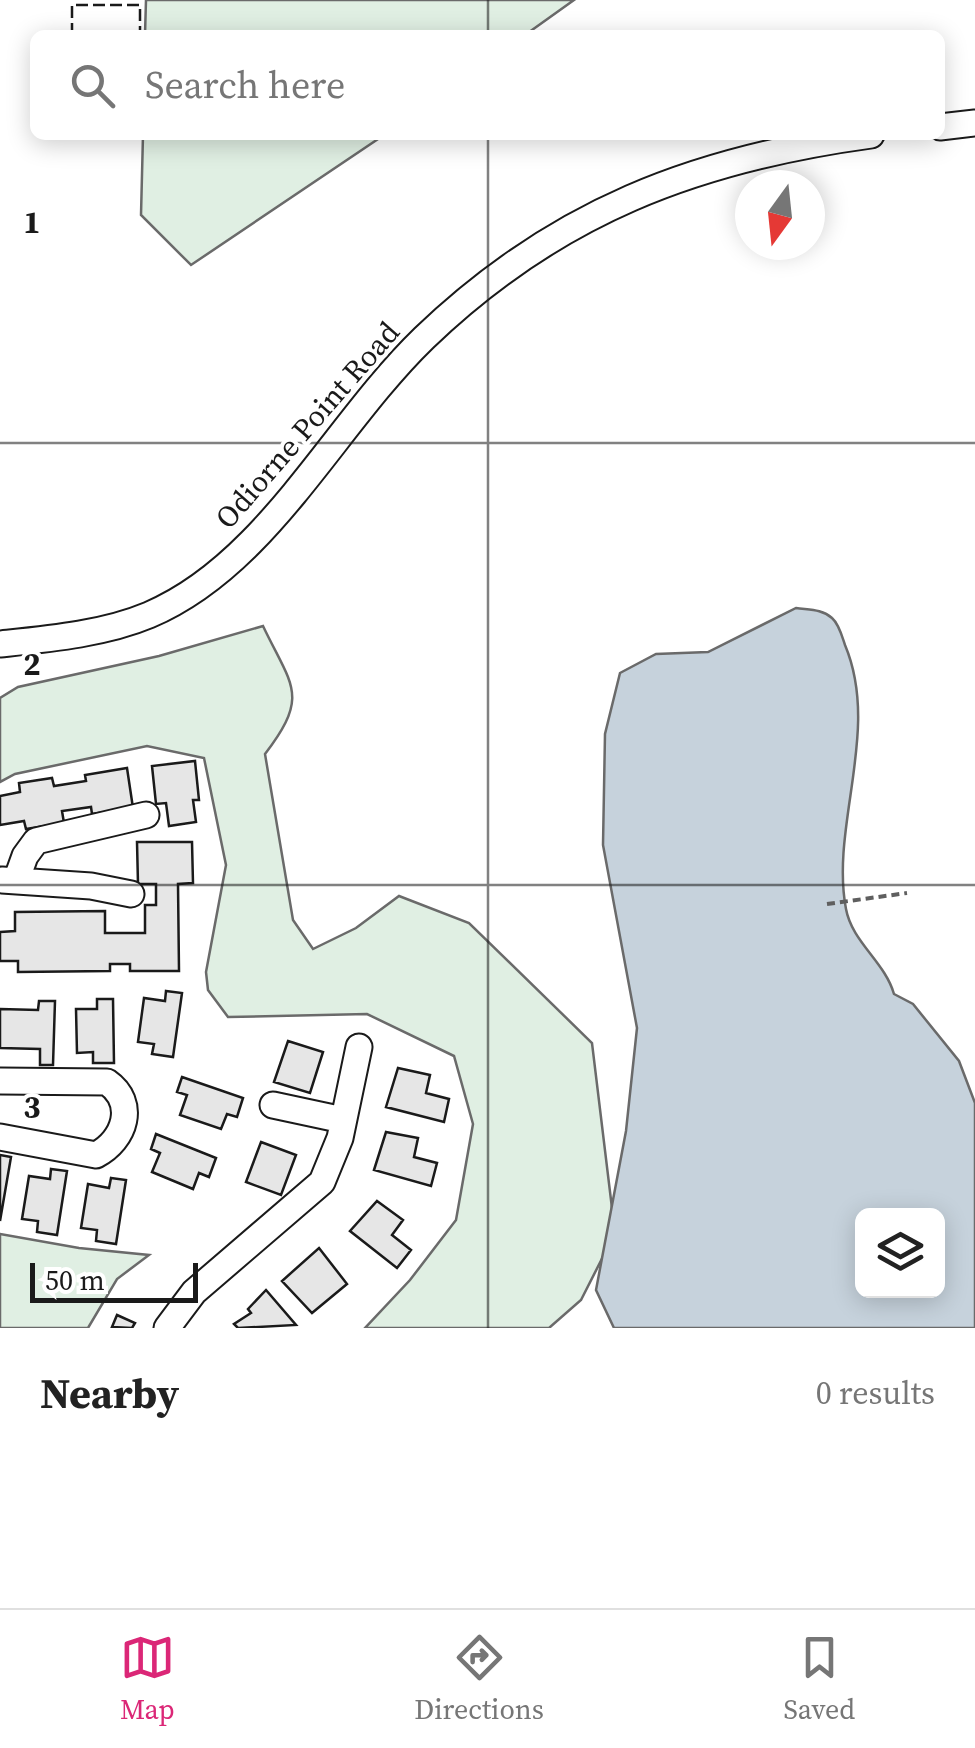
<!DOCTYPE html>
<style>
body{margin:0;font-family:"Source Serif 4",serif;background:#f2f2f2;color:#222}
.controls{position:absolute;right:30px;bottom:30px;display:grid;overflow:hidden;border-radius:15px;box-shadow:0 5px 25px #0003}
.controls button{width:90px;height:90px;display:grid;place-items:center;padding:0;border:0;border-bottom:2px solid #e0e0e0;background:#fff;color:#222;font:50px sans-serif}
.compass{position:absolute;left:735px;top:170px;width:90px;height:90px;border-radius:50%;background:#fff;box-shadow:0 5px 25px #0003;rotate:195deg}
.scale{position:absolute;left:30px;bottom:25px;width:168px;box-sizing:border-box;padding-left:10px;border:5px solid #1a1a1a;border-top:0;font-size:28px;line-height:35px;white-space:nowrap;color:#1a1a1a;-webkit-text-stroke:8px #fff;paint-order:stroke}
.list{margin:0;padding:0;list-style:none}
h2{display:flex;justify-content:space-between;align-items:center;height:130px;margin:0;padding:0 40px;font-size:42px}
h2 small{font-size:32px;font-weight:400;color:#767676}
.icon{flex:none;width:55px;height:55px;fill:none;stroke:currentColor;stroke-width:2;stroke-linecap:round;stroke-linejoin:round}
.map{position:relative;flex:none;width:975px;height:1328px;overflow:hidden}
.search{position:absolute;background:#fff;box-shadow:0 5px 25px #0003;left:30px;right:30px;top:30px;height:110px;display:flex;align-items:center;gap:25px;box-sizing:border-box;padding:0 35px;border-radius:15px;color:#767676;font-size:38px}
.sheet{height:280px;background:#fff}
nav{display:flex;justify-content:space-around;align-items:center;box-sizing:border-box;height:140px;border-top:2px solid #e0e0e0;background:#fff;font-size:28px;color:#767676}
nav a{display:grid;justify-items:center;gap:5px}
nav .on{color:#db2777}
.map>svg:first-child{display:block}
.green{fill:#e0efe3;stroke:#6a6a6a;stroke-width:2.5}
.water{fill:#c6d2dc;stroke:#6a6a6a;stroke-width:2.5;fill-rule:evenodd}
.building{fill:#e6e6e6;stroke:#1a1a1a;stroke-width:2.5}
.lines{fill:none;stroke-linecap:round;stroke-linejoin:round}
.minor-casing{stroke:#1a1a1a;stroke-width:29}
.path{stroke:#5f5f5f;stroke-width:4;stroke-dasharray:8 5;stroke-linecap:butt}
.minor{stroke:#fff;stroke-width:25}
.fence{stroke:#1a1a1a;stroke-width:2.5;stroke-dasharray:12 5;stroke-linecap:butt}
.grid{fill:none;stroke:#1a1a1a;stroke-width:2.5;stroke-opacity:0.55}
.labels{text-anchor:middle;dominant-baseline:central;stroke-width:8;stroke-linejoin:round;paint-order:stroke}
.street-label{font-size:30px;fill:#1a1a1a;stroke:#fff}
.grid-label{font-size:32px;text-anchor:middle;font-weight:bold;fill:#1a1a1a;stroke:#fff;stroke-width:8;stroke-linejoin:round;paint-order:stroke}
</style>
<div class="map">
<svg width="975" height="1328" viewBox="0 0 975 1328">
<rect width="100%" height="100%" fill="#fff"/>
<path class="green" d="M 146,0 L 574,0 L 525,35 L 145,35 Z
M 143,135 L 384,135 L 191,265 L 141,215 Z
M 263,626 C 292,687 310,695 265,754 L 293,920 L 313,949 L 356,928 L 399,896 L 469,923 L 592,1043 L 615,1233 L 581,1300 L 549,1328 L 365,1328 L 410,1280 L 456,1220 L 473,1124 L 454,1056 L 367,1014 L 228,1017 L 208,990 L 206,972 L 226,865 L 204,758 L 147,746 L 15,774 L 0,782 L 0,698 L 18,687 L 159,656 Z
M 0,1234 L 79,1248 L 149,1255 L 117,1279 L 88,1328 L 0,1328 Z"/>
<path class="water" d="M 796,608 C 809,610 822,609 832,618 C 839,624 842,636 845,645 C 881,731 830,825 846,909 C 852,942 885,962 894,994 L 913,1004 L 959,1061 L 975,1103 L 975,1328 L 614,1328 L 596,1290 L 626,1131 L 637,1028 L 603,845 L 605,734 L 620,673 L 656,654 L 708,652 ZM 862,1216 L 938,1216 L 938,1290 L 862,1290 Z"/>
<path class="building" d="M 195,761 L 199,800 L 193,800 L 196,822 L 169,826 L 166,803 L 156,804 L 152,766 Z
M 127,768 L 133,808 L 92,814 L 91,807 L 62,811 L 64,823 L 26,829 L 24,821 L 0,825 L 0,796 L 20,792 L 19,783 L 52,778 L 54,786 L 86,781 L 85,775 Z
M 137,842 L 192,842 L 193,883 L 178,884 L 179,971 L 130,971 L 130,964 L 110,964 L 110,971 L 18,972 L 18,961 L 0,961 L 0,932 L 15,931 L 15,912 L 105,911 L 105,933 L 145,933 L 145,905 L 156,905 L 156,884 L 138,884 Z
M 166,991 L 182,993 L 173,1057 L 152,1054 L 154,1044 L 138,1042 L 144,998 L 165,1001 Z
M 97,999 L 113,999 L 114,1063 L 93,1063 L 93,1052 L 77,1053 L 76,1009 L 97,1009 Z
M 39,1001 L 55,1001 L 53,1065 L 40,1065 L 40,1049 L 0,1048 L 0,1009 L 38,1010 Z
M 288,1041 L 323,1052 L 310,1093 L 274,1082 Z
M 398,1068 L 430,1075 L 426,1093 L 449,1099 L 444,1122 L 386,1107 Z
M 182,1077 L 243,1098 L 237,1117 L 227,1114 L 221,1129 L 180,1115 L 187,1095 L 177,1092 Z
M 386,1132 L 418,1138 L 414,1157 L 437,1163 L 431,1186 L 374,1170 Z
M 156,1134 L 216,1158 L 209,1177 L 199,1173 L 193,1189 L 152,1172 L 160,1153 L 151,1149 Z
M 261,1142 L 296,1155 L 281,1195 L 246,1182 Z
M 0,1155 L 11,1157 L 0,1221 Z
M 51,1169 L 67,1171 L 57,1235 L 37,1232 L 38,1221 L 22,1219 L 29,1176 L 50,1179 Z
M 111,1178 L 126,1180 L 116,1244 L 96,1241 L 97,1230 L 81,1228 L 88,1184 L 109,1188 Z
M 377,1201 L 403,1220 L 392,1235 L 411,1250 L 397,1268 L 350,1231 Z
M 319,1248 L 347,1284 L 312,1313 L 282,1281 Z
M 266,1290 L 296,1325 L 238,1328 L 234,1324 L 251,1313 L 248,1309 Z
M 117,1315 L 135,1323 L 132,1328 L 112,1327 Z"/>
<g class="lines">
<defs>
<path id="minor" d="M 940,127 L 975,123
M 0,644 C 48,639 104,634 149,615 C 267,565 333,426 424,338 C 555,212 695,159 871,135
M 2,880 L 91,886 L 131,894
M 16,881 L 25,856 L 36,841 L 146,815
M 0,1081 L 107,1082 C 137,1103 125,1140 96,1155 L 0,1137
M 273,1105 L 343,1120
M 167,1328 L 194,1292 L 322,1182 L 340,1138 L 359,1047"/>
</defs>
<use href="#minor" class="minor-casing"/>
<path class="path" d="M 827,904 L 907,893"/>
<use href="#minor" class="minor"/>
<path class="fence" d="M 72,35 L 72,5 L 140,5 L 140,35"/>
</g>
<path class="grid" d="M 488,0 L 488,35M 488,135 L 488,1328M 0,443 L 975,443M 0,885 L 975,885"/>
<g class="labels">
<g class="street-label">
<text transform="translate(307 425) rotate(-49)">Odiorne Point Road</text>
</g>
</g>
<g class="grid-label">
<text x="32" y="233">1</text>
<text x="32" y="675">2</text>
<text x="32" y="1118">3</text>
</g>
</svg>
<div class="controls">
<button><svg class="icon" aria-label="layers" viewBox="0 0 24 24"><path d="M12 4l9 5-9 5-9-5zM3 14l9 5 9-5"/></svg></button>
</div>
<svg class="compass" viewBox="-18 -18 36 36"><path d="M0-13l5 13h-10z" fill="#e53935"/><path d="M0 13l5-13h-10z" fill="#767676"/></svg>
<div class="scale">50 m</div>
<div class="search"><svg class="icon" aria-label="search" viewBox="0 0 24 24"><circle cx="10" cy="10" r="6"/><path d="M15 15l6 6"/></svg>Search here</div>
</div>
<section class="sheet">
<h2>Nearby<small>0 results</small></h2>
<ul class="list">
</ul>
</section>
<nav>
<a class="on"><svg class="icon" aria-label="map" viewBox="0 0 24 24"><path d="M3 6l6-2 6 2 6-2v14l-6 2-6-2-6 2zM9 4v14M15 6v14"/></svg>Map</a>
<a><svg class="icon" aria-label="directions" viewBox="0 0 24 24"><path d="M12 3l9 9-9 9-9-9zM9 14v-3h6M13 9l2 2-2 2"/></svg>Directions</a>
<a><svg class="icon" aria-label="saved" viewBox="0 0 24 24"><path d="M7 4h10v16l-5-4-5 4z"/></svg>Saved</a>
</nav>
